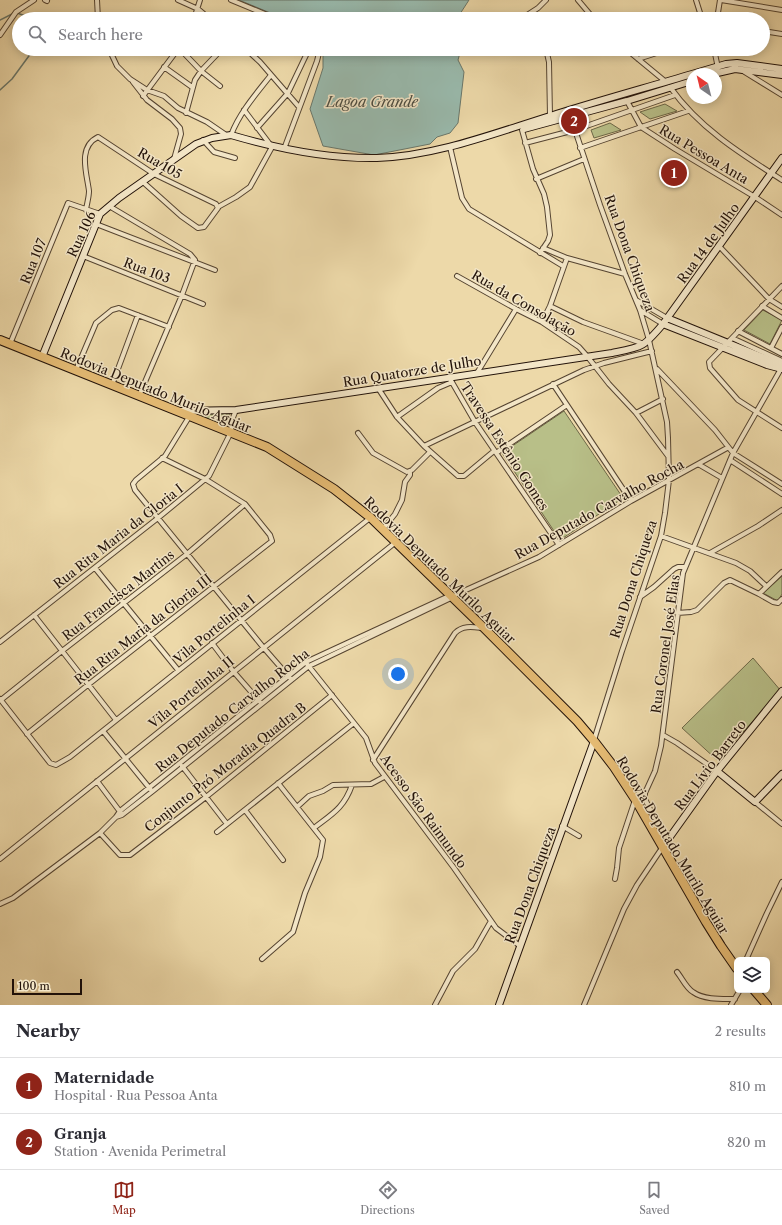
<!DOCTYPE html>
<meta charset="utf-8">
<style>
body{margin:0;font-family:"Libre Caslon Text",serif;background:#f2f2f3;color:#2b2b33}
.controls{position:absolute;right:12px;bottom:12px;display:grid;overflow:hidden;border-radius:6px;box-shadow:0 2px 10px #0003}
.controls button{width:36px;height:36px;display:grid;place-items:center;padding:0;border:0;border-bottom:1px solid #e1e1e2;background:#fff;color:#2b2b33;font:20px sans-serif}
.compass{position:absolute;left:686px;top:68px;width:36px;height:36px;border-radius:50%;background:#fff;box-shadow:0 2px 10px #0003;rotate:325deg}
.scale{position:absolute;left:12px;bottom:10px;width:70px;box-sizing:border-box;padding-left:4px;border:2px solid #221209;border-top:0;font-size:11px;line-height:14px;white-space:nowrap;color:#221209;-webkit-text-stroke:3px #f3e6c7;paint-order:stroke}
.you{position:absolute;left:398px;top:674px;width:14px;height:14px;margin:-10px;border:3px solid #fff;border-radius:50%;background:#1a73e8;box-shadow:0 0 0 6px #1a73e833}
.badge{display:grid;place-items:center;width:26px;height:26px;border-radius:50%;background:#8f2418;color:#fff;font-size:13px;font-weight:700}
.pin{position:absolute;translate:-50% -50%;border:2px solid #fff;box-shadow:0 1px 4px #0006}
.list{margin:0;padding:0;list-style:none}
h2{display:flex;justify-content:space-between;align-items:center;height:52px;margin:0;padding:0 16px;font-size:17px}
h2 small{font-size:13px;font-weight:400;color:#7c7c81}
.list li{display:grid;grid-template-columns:26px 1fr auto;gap:12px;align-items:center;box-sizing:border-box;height:56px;padding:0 16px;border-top:1px solid #e1e1e2}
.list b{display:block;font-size:15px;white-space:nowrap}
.list p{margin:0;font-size:13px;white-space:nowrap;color:#7c7c81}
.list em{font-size:13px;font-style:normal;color:#7c7c81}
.icon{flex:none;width:22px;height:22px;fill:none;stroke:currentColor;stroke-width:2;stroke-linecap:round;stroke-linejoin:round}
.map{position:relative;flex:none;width:782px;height:1005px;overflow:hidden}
.search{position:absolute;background:#fff;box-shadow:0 2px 10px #0003;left:12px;right:12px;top:12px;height:44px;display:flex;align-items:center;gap:10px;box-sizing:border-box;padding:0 14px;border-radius:22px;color:#7c7c81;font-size:15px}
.sheet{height:164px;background:#fff}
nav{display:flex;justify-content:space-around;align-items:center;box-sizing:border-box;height:56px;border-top:1px solid #e1e1e2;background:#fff;font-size:11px;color:#7c7c81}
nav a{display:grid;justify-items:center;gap:2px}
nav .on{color:#8f2418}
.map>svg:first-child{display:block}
.green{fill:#b8bf88;stroke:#6d6848}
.water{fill:#99baad;stroke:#69776b}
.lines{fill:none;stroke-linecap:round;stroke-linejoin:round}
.stream{stroke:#69776b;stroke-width:1.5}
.street-casing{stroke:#554431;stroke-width:6}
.secondary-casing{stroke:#221209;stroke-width:8}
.highway-casing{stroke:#221209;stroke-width:10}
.street{stroke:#f3e6c7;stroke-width:4}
.secondary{stroke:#f3e6c7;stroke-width:6}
.highway{stroke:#e6bc74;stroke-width:8}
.labels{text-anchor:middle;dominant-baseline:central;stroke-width:3;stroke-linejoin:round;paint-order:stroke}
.street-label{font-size:13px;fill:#221209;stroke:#f3e6c7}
.water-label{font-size:14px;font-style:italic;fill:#4c4d42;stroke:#f3e6c7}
</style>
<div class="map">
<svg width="782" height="1005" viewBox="0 0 782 1005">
<rect width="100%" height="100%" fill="#edd9a9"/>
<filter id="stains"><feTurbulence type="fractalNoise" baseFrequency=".005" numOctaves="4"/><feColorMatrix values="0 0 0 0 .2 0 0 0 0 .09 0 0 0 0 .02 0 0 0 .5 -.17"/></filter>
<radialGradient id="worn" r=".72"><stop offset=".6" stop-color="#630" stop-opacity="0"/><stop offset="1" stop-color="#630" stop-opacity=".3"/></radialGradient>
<path class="green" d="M 665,104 L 677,111 L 650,119 L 640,112 Z
M 610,123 L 621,130 L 594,138 L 591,130 Z
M 763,310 L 782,320 L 770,344 L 744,330 Z
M 564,411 L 623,498 L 560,540 L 502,453 Z
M 193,414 L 230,414 L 227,422 L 227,427 Z
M 782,576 L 782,594 L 778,601 L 763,593 Z
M 753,658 L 781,691 L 717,760 L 682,728 Z"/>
<path class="water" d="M 239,0 L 469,0 L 458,17 L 459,19 L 285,19 Z
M 323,49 L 461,49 L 458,60 L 464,72 L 458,123 L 450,133 L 437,137 L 430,144 L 374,155 L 323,146 L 310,109 L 323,68 Z"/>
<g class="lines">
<path class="stream" d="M 17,13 L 34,19
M 0,20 L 12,14
M 0,90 L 12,79 L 34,49"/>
<defs>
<path id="street" d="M 45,0 L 47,1
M 97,0 L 98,19
M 178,0 L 198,9 L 210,19
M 231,0 L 277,19
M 578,0 L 594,19
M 696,0 L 702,19
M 721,0 L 782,10
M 194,19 L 200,0
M 521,19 L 538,8 L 546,0
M 717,19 L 720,0
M 763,31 L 782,34
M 0,35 L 16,12 L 34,0
M 109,49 L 117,66 L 130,79 L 147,90 L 164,96 L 178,108 L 207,122 L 226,135
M 180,49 L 201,71 L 220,86
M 246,49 L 260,62 L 299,107
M 546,49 L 549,62 L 550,116
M 626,49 L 666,82
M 714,49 L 718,68
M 638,59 L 669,49
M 164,67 L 192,87
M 743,71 L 782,95
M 133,82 L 147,100 L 172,119 L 180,128 L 181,134 L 174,159
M 670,87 C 699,128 741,154 782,180
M 143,96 L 178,49
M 627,101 L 641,127 L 675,149 L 755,197 L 782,215
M 186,113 L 195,80 L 201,71 L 222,49
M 257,128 L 288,93 L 309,49
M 522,130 L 533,169 L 544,194 L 547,207 L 550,235 L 548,241 L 540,253
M 575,130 L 600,205 L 625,274 L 640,310 L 649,340 L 667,422 L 668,438 L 669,480 L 665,513 L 661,536 L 622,651 L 594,740
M 231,135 C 240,112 256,94 271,75
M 203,140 L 214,152 L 235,158
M 525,143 L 575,130 L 675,95
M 450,147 L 462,198 L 469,209 L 563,266
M 580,148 L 688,111
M 284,149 L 317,61 L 319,53 L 318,49
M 536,179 L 584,159
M 109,206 L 190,254 L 195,260 L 182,295 L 139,396
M 218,207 L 236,197 L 250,187 L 272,147 L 244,110
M 86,210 C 87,203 89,197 89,191 C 87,174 77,147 98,137 L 154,174 L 216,204 L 218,208 L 204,227 L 198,228 L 181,216 L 143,182
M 96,224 L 215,270
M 719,246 L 769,299 L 782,307
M 543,248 L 567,258 L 625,274
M 83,256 L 203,304
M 457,276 L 516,309 L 542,322 L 579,347 L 587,356 L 609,384 L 636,413 L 668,456
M 782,286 L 709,362 L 710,368 L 738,400 L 782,428
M 636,300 L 667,318
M 550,306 L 583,322 L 644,344
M 762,306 L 782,318
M 640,310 L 663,324
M 542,322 L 550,306 L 567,258
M 738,331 L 782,354
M 732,338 L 782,361
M 10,344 L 68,203 L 100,214
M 771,348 L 782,327
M 657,369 L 715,430 L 733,453 L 782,484
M 76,370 L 96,323 L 112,310 L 119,308 L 169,327
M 477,373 L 516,309
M 449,377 L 475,422 L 559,545
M 553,384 L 631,501
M 112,385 L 138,315
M 378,388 L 397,417 L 424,446 L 458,476 L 464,476 L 494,451
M 636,413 L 663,399
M 189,417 L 165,456 L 136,480 L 133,484 L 135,490 L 263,647 L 290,678
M 397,417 L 438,388 L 452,382
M 358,433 L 373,453 L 407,472 L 412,470 L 430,452
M 424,446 L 584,370 L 604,363 L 652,351
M 496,453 L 567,405
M 730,460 L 782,494
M 698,464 L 722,478
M 383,529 L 395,514 L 402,500 L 405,482 L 410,475 L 410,472
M 661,536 L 736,563 L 750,571 L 766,586
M 710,553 L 758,526 L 782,510
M 95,568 L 178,670
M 759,594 L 782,572
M 640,597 L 654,587 L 674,569 L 678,567 L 685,567
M 677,613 L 691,612 L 697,610 L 724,583 L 730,580 L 759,594 L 773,602 L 778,603 L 782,599
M 34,615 L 116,720
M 0,642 L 158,518 L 209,476 L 231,432 L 232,420 L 236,410
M 212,643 L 233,671 L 260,702
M 307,664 L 366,738 L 375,763 L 454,868 L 496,928 L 520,946
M 0,699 L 50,763 L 56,765 L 70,757 L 370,518
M 1,700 L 62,651 L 187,554 L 245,504
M 103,731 L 151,790
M 27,734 L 89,684 L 272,541 L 270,535 L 245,504 L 205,479 L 162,458
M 663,735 L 677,743 L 717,771
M 373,760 L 455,633 C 463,625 473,627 482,628
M 182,766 L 227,824
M 97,781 L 121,813
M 755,802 L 782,824
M 297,807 L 309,796 L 323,791 L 333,785 L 371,784 L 384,777
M 245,810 L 283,860
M 116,817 L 122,815 L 153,791 L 309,666 L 453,597 L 457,594 L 539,557 L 631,501 L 727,448
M 562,826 L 579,836
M 314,828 C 332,814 344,808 352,785
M 217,832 L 354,723
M 100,833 L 120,855 L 130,855 L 206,797 L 332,695
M 666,842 L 645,799 L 645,793 L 655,771 L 661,746 L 683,573 L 733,453 L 782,367
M 0,859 L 396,542
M 615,879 L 617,868 L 619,848 L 635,800
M 0,904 L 13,898 L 100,833 L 116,817 L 120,811 L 306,662 L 451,595
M 262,959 L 293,932 L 305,893 L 320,857 L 323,840 L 278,783
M 746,960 L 767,913 L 782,882
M 677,972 C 682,978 686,988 693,992 C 704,1000 722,999 735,999
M 435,1005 L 453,971 L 475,949 L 491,921
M 584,1005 L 624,909 L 637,885 L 662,848
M 731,1005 L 740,990"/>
<path id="secondary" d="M 692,74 L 726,64 L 737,63 L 782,69
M 713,74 L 735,69 L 782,75
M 524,129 L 627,101 L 692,81
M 667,318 L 782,365
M 663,324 L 767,365 L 782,369
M 42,357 L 100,214 L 119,198 L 196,144 L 212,138 L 231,135 C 279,149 327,159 377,158 C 436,156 495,133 550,116 C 597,101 645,88 692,74
M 180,411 L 236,410 L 612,353 C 642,347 643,348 663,324 L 782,158
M 717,771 L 755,802 L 782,774
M 662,848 L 717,771 L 782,691
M 499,1005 L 594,741"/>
<path id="highway" d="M 0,340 L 267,447 L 334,489 L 371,518 L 484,628 L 577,721 L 594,741 L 614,767 L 635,799 L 706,922 L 721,946 L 737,969
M 754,990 L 767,1005"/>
</defs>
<use href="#street" class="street-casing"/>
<use href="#secondary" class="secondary-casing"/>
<use href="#highway" class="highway-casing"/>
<use href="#street" class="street"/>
<use href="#secondary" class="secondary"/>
<use href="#highway" class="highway"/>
</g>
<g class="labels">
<g class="street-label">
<text transform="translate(704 154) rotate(31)">Rua Pessoa Anta</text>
<text transform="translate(160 163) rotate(30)">Rua 105</text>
<text transform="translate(81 234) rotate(-65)">Rua 106</text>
<text transform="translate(708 243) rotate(-54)">Rua 14 de Julho</text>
<text transform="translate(630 253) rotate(70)">Rua Dona Chiqueza</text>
<text transform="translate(33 261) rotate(-68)">Rua 107</text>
<text transform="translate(147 270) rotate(21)">Rua 103</text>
<text transform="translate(524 303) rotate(30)">Rua da Consolação</text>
<text transform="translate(412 371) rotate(-9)">Rua Quatorze de Julho</text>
<text transform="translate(156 390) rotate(22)">Rodovia Deputado Murilo Aguiar</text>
<text transform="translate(505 446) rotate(57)">Travessa Estênio Gomes</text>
<text transform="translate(599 509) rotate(-29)">Rua Deputado Carvalho Rocha</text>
<text transform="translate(118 536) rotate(-38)">Rua Rita Maria da Gloria I</text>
<text transform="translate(440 570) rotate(44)">Rodovia Deputado Murilo Aguiar</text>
<text transform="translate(633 579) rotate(-72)">Rua Dona Chiqueza</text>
<text transform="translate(118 595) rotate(-38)">Rua Francisca Martins</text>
<text transform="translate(143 629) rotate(-38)">Rua Rita Maria da Gloria III</text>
<text transform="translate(214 629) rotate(-39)">Vila Portelinha I</text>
<text transform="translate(665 644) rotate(-82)">Rua Coronel José Elias</text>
<text transform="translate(191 692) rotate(-39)">Vila Portelinha II</text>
<text transform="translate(232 710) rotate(-38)">Rua Deputado Carvalho Rocha</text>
<text transform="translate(710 765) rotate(-53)">Rua Lívio Barreto</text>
<text transform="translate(225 767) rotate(-38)">Conjunto Pró Moradia Quadra B</text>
<text transform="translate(424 811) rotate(54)">Acesso São Raimundo</text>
<text transform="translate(673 845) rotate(59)">Rodovia Deputado Murilo Aguiar</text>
<text transform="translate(530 885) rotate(-70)">Rua Dona Chiqueza</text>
</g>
<g class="water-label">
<text x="372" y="102">Lagoa Grande</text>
</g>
</g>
<rect width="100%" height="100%" filter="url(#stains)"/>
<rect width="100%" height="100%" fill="url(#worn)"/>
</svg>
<div class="controls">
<button><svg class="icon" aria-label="layers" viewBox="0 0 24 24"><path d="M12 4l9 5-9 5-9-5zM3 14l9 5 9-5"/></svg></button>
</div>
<svg class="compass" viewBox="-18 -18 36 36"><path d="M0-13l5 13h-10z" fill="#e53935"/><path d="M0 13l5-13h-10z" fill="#7c7c81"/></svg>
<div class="scale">100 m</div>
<div class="you"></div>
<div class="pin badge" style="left:674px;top:173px">1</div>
<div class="pin badge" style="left:574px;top:121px">2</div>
<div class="search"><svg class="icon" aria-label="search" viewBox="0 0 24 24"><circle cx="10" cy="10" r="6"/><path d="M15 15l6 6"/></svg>Search here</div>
</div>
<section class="sheet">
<h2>Nearby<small>2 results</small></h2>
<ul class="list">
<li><span class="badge">1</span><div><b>Maternidade</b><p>Hospital · Rua Pessoa Anta</p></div><em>810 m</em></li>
<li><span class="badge">2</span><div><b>Granja</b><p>Station · Avenida Perimetral</p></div><em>820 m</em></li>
</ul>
</section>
<nav>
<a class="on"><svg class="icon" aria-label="map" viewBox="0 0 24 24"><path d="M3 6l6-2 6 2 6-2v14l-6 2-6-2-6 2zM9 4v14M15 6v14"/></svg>Map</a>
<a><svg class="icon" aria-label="directions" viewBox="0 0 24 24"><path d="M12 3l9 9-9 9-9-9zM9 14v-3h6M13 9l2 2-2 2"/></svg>Directions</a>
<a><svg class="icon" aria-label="saved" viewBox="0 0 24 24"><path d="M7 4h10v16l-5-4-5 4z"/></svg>Saved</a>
</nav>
